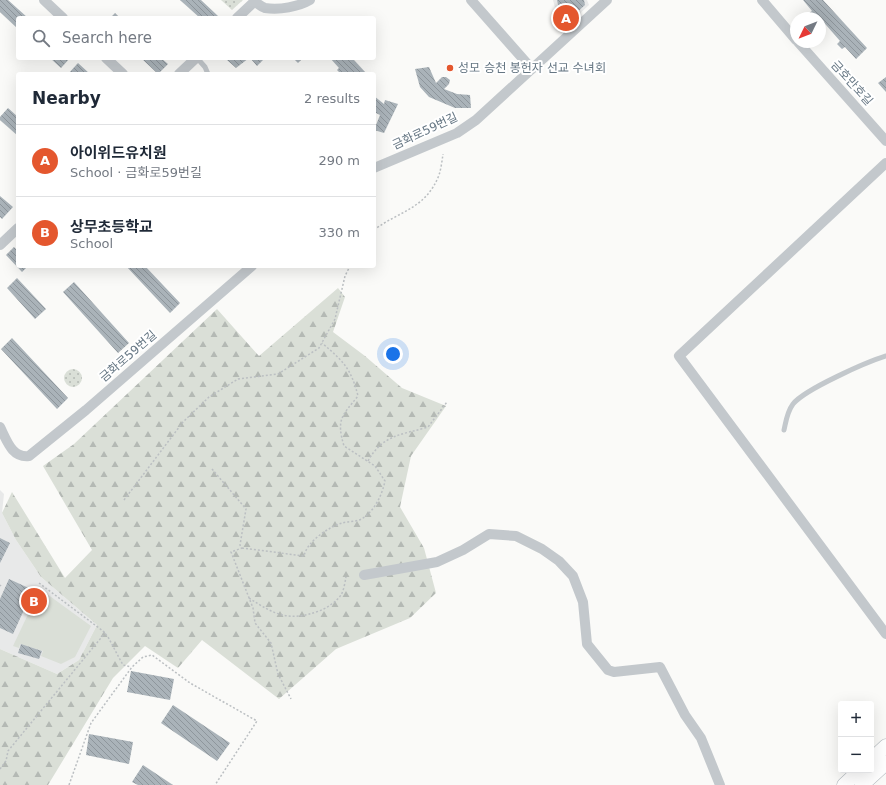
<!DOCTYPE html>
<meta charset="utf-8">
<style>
body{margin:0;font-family:"DejaVu Sans","Noto Sans KR",sans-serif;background:#f2f2f3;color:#1f2937}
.controls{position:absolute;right:12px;bottom:12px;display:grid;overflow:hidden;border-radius:4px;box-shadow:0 4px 16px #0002}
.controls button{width:36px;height:36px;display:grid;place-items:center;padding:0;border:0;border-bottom:1px solid #e0e1e3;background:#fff;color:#1f2937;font:20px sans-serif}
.compass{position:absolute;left:790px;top:12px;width:36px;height:36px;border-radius:50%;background:#fff;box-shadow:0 4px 16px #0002;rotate:227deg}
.you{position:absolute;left:393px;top:354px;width:14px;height:14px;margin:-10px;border:3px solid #fff;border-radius:50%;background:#1a73e8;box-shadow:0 0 0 6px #1a73e833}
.badge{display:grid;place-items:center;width:26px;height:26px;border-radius:50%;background:#e4572e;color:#fff;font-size:13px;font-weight:700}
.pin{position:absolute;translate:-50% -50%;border:2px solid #fff;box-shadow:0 1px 4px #0006}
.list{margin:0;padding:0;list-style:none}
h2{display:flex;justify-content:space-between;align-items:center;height:52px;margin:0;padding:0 16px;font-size:17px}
h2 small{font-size:13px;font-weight:400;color:#747a83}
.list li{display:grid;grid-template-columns:26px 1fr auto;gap:12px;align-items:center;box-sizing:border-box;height:72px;padding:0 16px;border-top:1px solid #e0e1e3}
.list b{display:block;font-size:15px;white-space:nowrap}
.list p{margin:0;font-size:13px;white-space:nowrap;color:#747a83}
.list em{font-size:13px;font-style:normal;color:#747a83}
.icon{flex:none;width:22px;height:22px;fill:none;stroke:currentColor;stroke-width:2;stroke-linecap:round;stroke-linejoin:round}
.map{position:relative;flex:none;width:886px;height:785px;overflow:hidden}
.search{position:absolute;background:#fff;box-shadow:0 4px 16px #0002;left:16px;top:16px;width:360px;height:44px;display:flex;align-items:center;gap:10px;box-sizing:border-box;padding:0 14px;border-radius:4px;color:#747a83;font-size:15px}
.panel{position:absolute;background:#fff;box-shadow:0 4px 16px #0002;left:16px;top:72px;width:360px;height:196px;border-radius:4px}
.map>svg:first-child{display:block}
.built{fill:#e8e9e9}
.grass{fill:#dadfd7}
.forest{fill:url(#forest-firs)}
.park{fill:url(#park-dots)}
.building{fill:url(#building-back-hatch)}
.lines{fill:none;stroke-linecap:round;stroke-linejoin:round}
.secondary-casing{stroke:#b3babf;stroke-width:15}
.path{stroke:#bbbfc2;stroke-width:1.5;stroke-dasharray:2 2;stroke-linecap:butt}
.lane{stroke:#c3c8cc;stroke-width:5}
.street{stroke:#c3c8cc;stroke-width:10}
.secondary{stroke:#fff;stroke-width:14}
.poi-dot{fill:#e4572e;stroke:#fff;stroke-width:1.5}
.labels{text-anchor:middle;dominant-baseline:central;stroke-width:4;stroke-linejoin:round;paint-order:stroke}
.poi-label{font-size:12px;fill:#657683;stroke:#fff;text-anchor:start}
.street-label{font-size:12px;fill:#657683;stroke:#fff}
</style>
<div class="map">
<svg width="886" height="785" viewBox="0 0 886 785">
<defs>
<pattern id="forest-firs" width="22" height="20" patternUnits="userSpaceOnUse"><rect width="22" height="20" fill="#dadfd7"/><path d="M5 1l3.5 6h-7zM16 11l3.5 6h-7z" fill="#b4b9b4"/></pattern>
<pattern id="park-dots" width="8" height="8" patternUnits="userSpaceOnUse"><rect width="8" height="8" fill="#dadfd7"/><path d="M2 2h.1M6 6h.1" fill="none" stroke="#b4b9b4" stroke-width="1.8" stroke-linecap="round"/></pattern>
<pattern id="building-back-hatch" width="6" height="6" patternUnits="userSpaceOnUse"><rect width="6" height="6" fill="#aab3b9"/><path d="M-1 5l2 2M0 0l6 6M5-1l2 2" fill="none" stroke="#8e969c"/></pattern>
</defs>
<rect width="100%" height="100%" fill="#fafaf8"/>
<path class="built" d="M 553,0 L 587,0 L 589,5 L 561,31 Z
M 0,490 L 4,494 L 2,513 L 16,540 L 41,577 L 97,625 L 79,660 L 57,674 L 0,649 Z"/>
<path class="grass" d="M 40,589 L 91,626 L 75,657 L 61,664 L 41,656 L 43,651 L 20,644 L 19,648 L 13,646 Z"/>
<path class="forest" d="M 338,288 L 345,297 L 333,332 L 365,356 L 402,388 L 446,406 L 411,456 L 400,507 L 424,548 L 436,593 L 410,618 L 336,649 L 279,699 L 202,640 L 178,668 L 145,646 L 113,678 L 48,785 L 0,785 L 0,649 L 57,674 L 79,660 L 97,625 L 41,577 L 16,540 L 2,513 L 12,492 L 65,578 L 92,550 L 43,466 L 74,444 L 217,309 L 259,356 Z"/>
<path class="park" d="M 221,0 L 243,0 L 232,10 Z
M64 378a9 9 0 1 1 18 0a9 9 0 1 1-18 0Z"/>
<path class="building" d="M 0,0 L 8,0 L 28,18 L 18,18 L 18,29 L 0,12 Z
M 180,0 L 201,0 L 218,16 L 217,18 L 200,18 Z
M 557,0 L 584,0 L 585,5 L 564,24 L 562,24 Z
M 803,0 L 823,0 L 867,48 L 856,59 L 845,47 L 842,49 L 837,44 L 840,41 L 820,18 L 818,16 L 814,18 L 809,13 L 812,11 Z
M 115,13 L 120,18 L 110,18 Z
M 50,58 L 70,58 L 61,68 Z
M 141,58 L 161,58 L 168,64 L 158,74 Z
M 229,58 L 249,58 L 236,68 L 227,60 Z
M 250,58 L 265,58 L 257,66 Z
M 293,58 L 303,58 L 298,63 Z
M 330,58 L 352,58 L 367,74 L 341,74 L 337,70 L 339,68 Z
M 78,63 L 90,74 L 68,74 Z
M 429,67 L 436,83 L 442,77 L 446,77 L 450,80 L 449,84 L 444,89 L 457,94 L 470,95 L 471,108 L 455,108 L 429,97 L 420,87 L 415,69 Z
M 886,77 L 886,92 L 878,83 Z
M 374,96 L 384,104 L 385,100 L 398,104 L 384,133 L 374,130 L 380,115 L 374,112 Z
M 8,108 L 18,117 L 18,136 L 0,120 L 0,117 Z
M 0,196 L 13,207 L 2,219 L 0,217 Z
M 14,247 L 18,251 L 18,266 L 28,266 L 22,272 L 6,255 Z
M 126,266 L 145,266 L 180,303 L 170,313 Z
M 17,278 L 46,309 L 35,319 L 7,288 Z
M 74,282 L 129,343 L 118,353 L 63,292 Z
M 12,338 L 68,398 L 57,409 L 1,349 Z
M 0,538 L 10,543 L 0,563 Z
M 9,579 L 33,590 L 13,634 L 0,628 L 0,599 Z
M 21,644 L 42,651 L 39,659 L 18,653 Z
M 131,671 L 174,679 L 170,700 L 127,692 Z
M 173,705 L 230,743 L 217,761 L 161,723 Z
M 89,734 L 133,742 L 129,764 L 86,755 Z
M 143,765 L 173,785 L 138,785 L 132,782 Z"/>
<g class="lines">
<defs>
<path id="secondary" d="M 871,760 L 886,746
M 844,785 L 860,770
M 862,785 L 886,763"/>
</defs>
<use href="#secondary" class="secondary-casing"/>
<path class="path" d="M 374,230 C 399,211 426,209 439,175 C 441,169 442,161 443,154
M 368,461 C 383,434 402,435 428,427 L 447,402
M 212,469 L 246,509 L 240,545 L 242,548 L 231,552 L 253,608 L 255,623 L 271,643 L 278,674 L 291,699
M 124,500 L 183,422 L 209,397 L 238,379 L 278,374 L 319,348 L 335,319 L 345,276 L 350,266
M 242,548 L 304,556 C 307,541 329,527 342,523 C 349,521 358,522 363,518 C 375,510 382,495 385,481 L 375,466 L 344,446 C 336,419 342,416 358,396 C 351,368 343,361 322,343
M 39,583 L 103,631 L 108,637 L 123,665 L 131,667
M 0,586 L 1,585
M 249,598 C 275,615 289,622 319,611 C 327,608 336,602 341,595 C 344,590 345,582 346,577
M 0,769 L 6,761 L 8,751 L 105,633
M 69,785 L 91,723 L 132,667 L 143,657 L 152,655 L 190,683 L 257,721 L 215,785"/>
<path class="lane" d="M 197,58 L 205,67 L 208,74
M 784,430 C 786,421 787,412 793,404 C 805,389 867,362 886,356"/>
<path class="street" d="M 44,0 L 63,18
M 471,0 L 532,69
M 762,0 L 796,40
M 254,1 C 258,4 262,7 265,8 C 280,10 298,7 310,0
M 237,18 L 256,0
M 798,42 L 886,141
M 106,58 L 123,74
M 179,74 L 196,58
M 886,163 L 679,356 L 886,634
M 374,168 L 457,133 L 476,120 L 607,0
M 0,245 L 18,228
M 0,427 C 7,441 12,458 29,456 L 86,410 L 252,266
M 364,575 L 437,562 L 463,550 L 489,534 L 516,536 L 542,549 L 559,561 L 573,576 L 583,602 L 587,644 L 608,670 L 614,672 L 660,667 L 685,715 L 701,738 L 720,785"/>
<use href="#secondary" class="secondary"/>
</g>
<circle class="poi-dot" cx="450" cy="68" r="4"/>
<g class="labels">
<g class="poi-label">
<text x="458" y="68">성모 승천 봉헌자 선교 수녀회</text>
</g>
<g class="street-label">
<text transform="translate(852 83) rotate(48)">금호만호길</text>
<text transform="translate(425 131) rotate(-25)">금화로59번길</text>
<text transform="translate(128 356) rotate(-41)">금화로59번길</text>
</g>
</g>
</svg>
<div class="controls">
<button>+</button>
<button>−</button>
</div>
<svg class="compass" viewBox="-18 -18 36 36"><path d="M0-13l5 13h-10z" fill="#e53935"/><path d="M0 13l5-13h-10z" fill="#747a83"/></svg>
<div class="you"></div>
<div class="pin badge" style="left:566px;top:18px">A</div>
<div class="pin badge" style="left:34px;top:601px">B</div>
<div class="search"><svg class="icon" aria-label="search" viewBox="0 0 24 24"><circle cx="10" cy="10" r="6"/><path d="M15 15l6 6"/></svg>Search here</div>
<section class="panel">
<h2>Nearby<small>2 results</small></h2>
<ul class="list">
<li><span class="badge">A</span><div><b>아이위드유치원</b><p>School · 금화로59번길</p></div><em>290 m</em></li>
<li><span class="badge">B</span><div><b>상무초등학교</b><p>School</p></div><em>330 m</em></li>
</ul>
</section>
</div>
